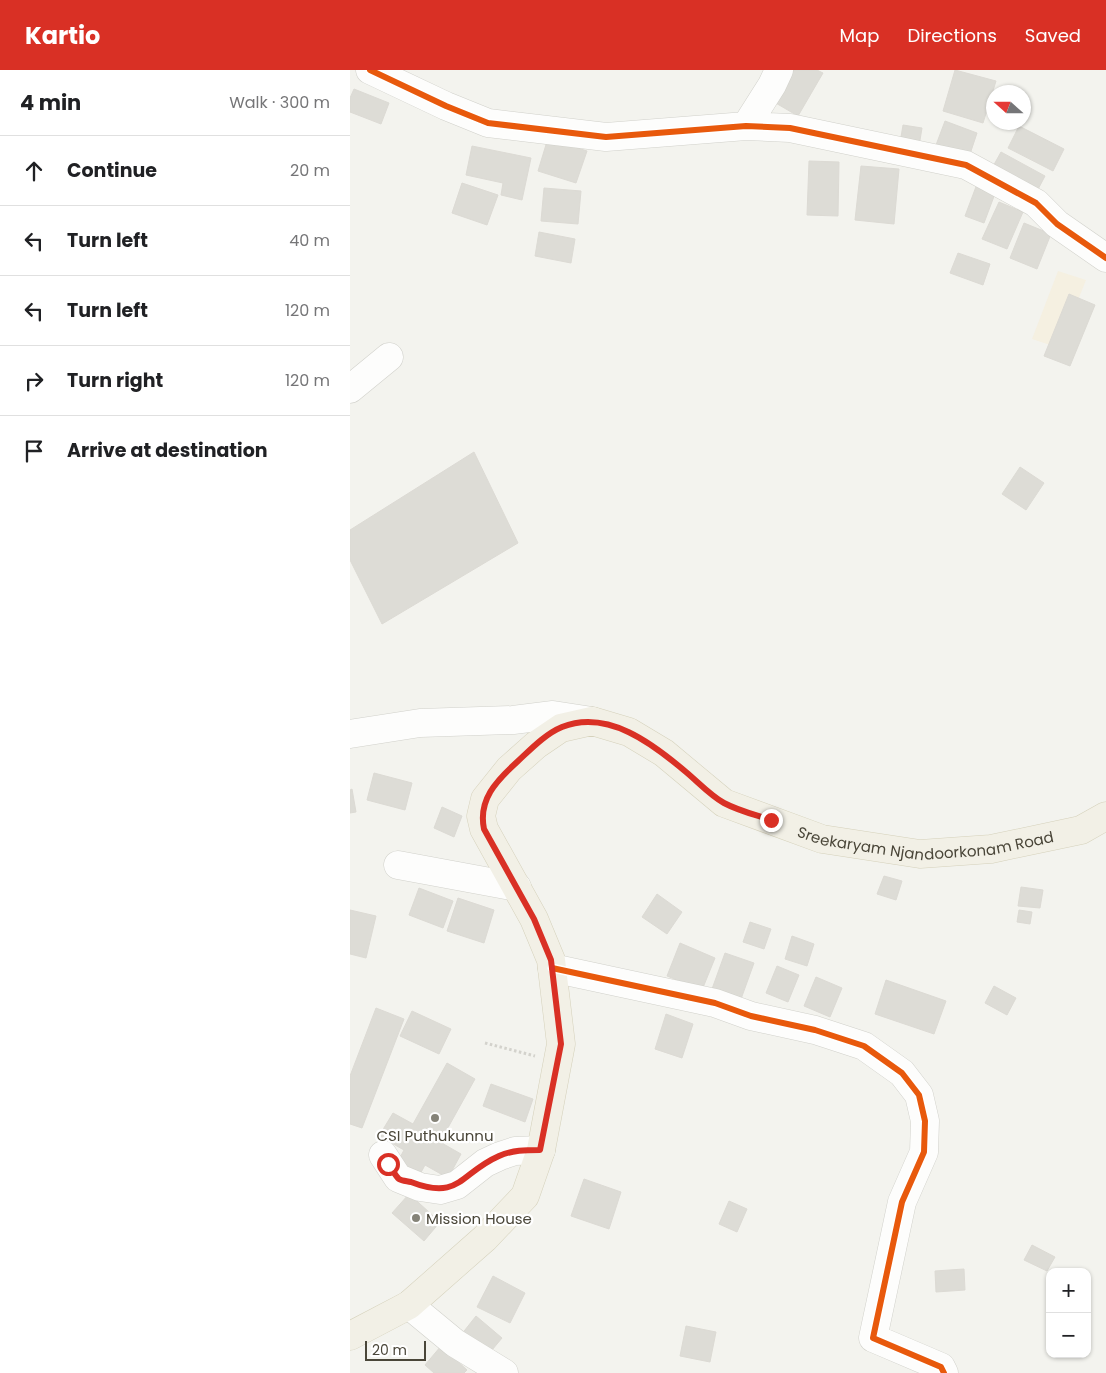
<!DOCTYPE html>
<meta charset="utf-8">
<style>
body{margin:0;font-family:Poppins,sans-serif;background:#f6f6f6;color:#202124}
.controls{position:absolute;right:15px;bottom:15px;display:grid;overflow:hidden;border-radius:10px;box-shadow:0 1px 4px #0004}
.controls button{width:45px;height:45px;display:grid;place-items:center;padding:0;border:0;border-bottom:1px solid #e0e0e0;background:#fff;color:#202124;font:25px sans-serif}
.compass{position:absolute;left:636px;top:15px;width:45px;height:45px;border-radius:50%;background:#fff;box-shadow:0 1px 4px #0004;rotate:291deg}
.scale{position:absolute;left:15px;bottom:12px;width:61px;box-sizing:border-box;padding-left:5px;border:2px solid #4a4639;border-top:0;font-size:14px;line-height:18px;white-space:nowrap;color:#4a4639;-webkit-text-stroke:4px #fff;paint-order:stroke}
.stop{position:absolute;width:15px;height:15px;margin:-11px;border:4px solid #d93025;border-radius:50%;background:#fff}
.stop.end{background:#d93025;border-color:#fff;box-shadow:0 1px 5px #0008}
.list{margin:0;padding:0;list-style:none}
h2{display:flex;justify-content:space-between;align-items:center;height:65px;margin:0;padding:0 20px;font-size:21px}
h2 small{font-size:16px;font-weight:400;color:#757577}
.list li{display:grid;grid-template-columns:32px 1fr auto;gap:15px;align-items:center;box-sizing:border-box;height:70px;padding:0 20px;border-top:1px solid #e0e0e0}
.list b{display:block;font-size:19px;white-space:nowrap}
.list em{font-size:16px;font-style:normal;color:#757577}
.icon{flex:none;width:28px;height:28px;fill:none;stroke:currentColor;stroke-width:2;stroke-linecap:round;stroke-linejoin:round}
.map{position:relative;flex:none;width:756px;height:1303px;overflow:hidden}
header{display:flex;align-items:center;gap:30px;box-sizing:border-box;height:70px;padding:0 25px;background:#d93025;color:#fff}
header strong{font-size:24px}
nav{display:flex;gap:28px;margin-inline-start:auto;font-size:18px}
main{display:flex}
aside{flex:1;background:#fff}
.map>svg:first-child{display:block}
.commercial{fill:#f5f0e1}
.building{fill:#dddcd6;stroke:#dcdad4}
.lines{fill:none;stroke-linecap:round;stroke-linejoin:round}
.minor-casing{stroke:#d1d1cb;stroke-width:29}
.major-casing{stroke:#d5d1bb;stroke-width:29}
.path{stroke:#d3d2cc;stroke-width:3;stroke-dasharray:2.5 2.5;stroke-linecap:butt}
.minor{stroke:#fdfdfc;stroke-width:28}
.major{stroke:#f2f0e6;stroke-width:28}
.cycleway-casing{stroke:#fff;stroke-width:9}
.cycleway{stroke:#e8590c;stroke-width:6}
.route{stroke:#d93025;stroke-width:6}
.poi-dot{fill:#858378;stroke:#fff;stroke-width:2}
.labels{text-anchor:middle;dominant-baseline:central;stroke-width:4.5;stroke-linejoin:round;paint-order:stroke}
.street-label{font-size:15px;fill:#4a4639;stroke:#fff}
.poi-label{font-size:15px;fill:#4a4639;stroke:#fff}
</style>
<header>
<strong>Kartio</strong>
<nav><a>Map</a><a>Directions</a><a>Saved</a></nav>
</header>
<main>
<aside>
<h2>4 min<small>Walk · 300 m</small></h2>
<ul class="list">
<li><svg class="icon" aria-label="ahead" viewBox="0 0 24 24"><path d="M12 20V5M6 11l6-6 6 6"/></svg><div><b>Continue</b></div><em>20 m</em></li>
<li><svg class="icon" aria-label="left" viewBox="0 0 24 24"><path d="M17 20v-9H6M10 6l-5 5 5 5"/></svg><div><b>Turn left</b></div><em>40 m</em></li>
<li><svg class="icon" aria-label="left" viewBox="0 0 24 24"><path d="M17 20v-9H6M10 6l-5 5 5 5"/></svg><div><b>Turn left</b></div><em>120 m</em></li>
<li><svg class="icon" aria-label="right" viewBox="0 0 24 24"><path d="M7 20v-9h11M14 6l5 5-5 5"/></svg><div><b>Turn right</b></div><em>120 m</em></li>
<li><svg class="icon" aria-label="arrive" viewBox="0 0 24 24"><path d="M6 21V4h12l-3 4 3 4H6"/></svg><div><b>Arrive at destination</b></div></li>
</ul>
</aside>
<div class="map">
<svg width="756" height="1303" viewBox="0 0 756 1303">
<rect width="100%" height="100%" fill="#f3f3ee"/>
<path class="commercial" d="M 708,201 L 736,210 L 709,278 L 682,269 Z"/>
<path class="building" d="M 442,0 L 467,0 L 473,3 L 448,46 L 424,32 Z
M 605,0 L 646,11 L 633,53 L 593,41 Z
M 4,19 L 39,33 L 31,54 L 0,42 L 0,28 Z
M 595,51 L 627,63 L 619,87 L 586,75 Z
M 553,55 L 572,58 L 569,76 L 550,73 Z
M 669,56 L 714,79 L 703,101 L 658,78 Z
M 198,68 L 237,81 L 226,113 L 188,101 Z
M 122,76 L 181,88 L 172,130 L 151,125 L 153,113 L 116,105 Z
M 651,82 L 695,106 L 685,125 L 641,100 Z
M 459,91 L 489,92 L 488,146 L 457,145 Z
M 511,96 L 549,99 L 544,154 L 505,150 Z
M 112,113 L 148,125 L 137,155 L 102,143 Z
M 627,114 L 646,121 L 634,153 L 615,146 Z
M 194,118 L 231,121 L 228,154 L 191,151 Z
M 649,132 L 673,142 L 657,179 L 632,169 Z
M 674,153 L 701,164 L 687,199 L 660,188 Z
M 189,162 L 225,169 L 221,193 L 185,186 Z
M 608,183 L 640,194 L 633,215 L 600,203 Z
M 719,224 L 745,235 L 720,296 L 694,286 Z
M 124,382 L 168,473 L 32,554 L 0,490 L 0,460 Z
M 670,397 L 694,413 L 676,440 L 652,424 Z
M 24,703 L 62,713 L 55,740 L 17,730 Z
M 2,719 L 6,742 L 0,743 L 0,720 Z
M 92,737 L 112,746 L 104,767 L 84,758 Z
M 534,806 L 552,811 L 546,830 L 527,824 Z
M 671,817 L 693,820 L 690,838 L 668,836 Z
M 69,818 L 103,831 L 93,858 L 59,845 Z
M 307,824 L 332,842 L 317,864 L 292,847 Z
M 108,828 L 144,840 L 134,873 L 97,861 Z
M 0,840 L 26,846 L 16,888 L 0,884 Z
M 669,840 L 682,842 L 680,854 L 667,852 Z
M 400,852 L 421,859 L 414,879 L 393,872 Z
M 442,866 L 464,874 L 457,896 L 435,889 Z
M 330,873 L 365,888 L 352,920 L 317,906 Z
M 375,883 L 404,893 L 391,929 L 362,919 Z
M 427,896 L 449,905 L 438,932 L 416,923 Z
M 466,907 L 492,918 L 480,947 L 454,936 Z
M 536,910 L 596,931 L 584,964 L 525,944 Z
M 644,916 L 666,928 L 657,945 L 635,933 Z
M 26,938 L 54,949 L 12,1058 L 0,1054 L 0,1006 Z
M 62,941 L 101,959 L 89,984 L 50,966 Z
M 316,944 L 343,954 L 332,988 L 305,979 Z
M 97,993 L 125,1009 L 90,1072 L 111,1084 L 98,1108 L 75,1095 L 68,1108 L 46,1095 L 54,1080 L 29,1066 L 43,1043 L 63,1054 Z
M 141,1014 L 183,1029 L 175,1052 L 133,1036 Z
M 234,1109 L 271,1122 L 259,1159 L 221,1146 Z
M 59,1124 L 90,1152 L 74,1171 L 42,1143 Z
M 379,1131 L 397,1139 L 387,1162 L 369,1154 Z
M 682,1175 L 705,1187 L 697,1201 L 674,1190 Z
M 614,1199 L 615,1220 L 586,1222 L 585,1201 Z
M 143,1206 L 175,1223 L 160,1253 L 127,1237 Z
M 126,1246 L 152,1268 L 137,1286 L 111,1265 Z
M 336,1256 L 366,1262 L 360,1292 L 330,1286 Z
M 91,1276 L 117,1300 L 114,1303 L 84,1303 L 75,1295 Z"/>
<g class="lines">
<defs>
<path id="minor" d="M 20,0 L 96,36 L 138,53 L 256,67 L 396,56 L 440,58 L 616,95 L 686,133 L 707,154 L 756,188
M 396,56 L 422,15 L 429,0
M 0,319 L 39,287
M 0,664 L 70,653 L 163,650 L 203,645 L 242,651
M 48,795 L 167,817
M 202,898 L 365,933 L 401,946 L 465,960 L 514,976 L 552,1003 L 569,1025 L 575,1051 L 574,1082 L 552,1132 L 523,1268 L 591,1297 L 594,1303
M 33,1085 L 48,1108 L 70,1117 L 90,1120 L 107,1115 L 135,1093 L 150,1086 L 165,1081 L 191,1080
M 59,1235 L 105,1273 L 154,1303"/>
<g id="major">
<path id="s1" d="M 0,1266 L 59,1235 L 135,1168 L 175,1126 L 191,1080 L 211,974 L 201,890 L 184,849 L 134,759 L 131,746 L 135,729 L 159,699 L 186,675 L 211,658 L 242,651 L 279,662 L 314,683 L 374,733 L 472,769 L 570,784 L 641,779 L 731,760 L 756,746"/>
</g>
</defs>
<use href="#minor" class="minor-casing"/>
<use href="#major" class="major-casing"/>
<path class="path" d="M 135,973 L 185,986"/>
<use href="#minor" class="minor"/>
<use href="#major" class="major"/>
<defs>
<path id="cycleway" d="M 20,0 L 96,36 L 138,53 L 256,67 L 396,56 L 440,58 L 616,95 L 686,133 L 707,154 L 756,188
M 202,898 L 365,933 L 401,946 L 465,960 L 514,976 L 552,1003 L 569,1025 L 575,1051 L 574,1082 L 552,1132 L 523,1268 L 591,1297 L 594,1303"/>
</defs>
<use href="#cycleway" class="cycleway-casing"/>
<use href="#cycleway" class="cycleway"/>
</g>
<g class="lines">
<path class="route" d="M 38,1094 C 42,1098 45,1106 49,1109 C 52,1111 57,1111 61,1112 C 110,1131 110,1103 149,1086 C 162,1080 176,1080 190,1080 L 211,974 L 201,890 L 184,849 L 134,759 C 128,730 146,711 167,692 C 180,680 195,664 212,657 C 258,639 303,674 336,702 C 348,712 361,726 374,733 C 389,741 406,745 421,750"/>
</g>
<g class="poi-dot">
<circle cx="85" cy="1048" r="5"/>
<circle cx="66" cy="1148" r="5"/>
</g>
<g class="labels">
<g class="street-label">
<text stroke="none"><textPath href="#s1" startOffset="1148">Sreekaryam Njandoorkonam Road</textPath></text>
</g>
<g class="poi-label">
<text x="85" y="1065">CSI Puthukunnu</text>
<text x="76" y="1148" text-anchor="start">Mission House</text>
</g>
</g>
</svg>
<div class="controls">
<button>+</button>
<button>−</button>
</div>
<svg class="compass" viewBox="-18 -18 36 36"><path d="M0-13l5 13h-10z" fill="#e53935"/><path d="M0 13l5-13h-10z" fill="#757577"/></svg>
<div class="scale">20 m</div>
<div class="stop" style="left:38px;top:1094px"></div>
<div class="stop end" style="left:421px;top:750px"></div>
</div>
</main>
